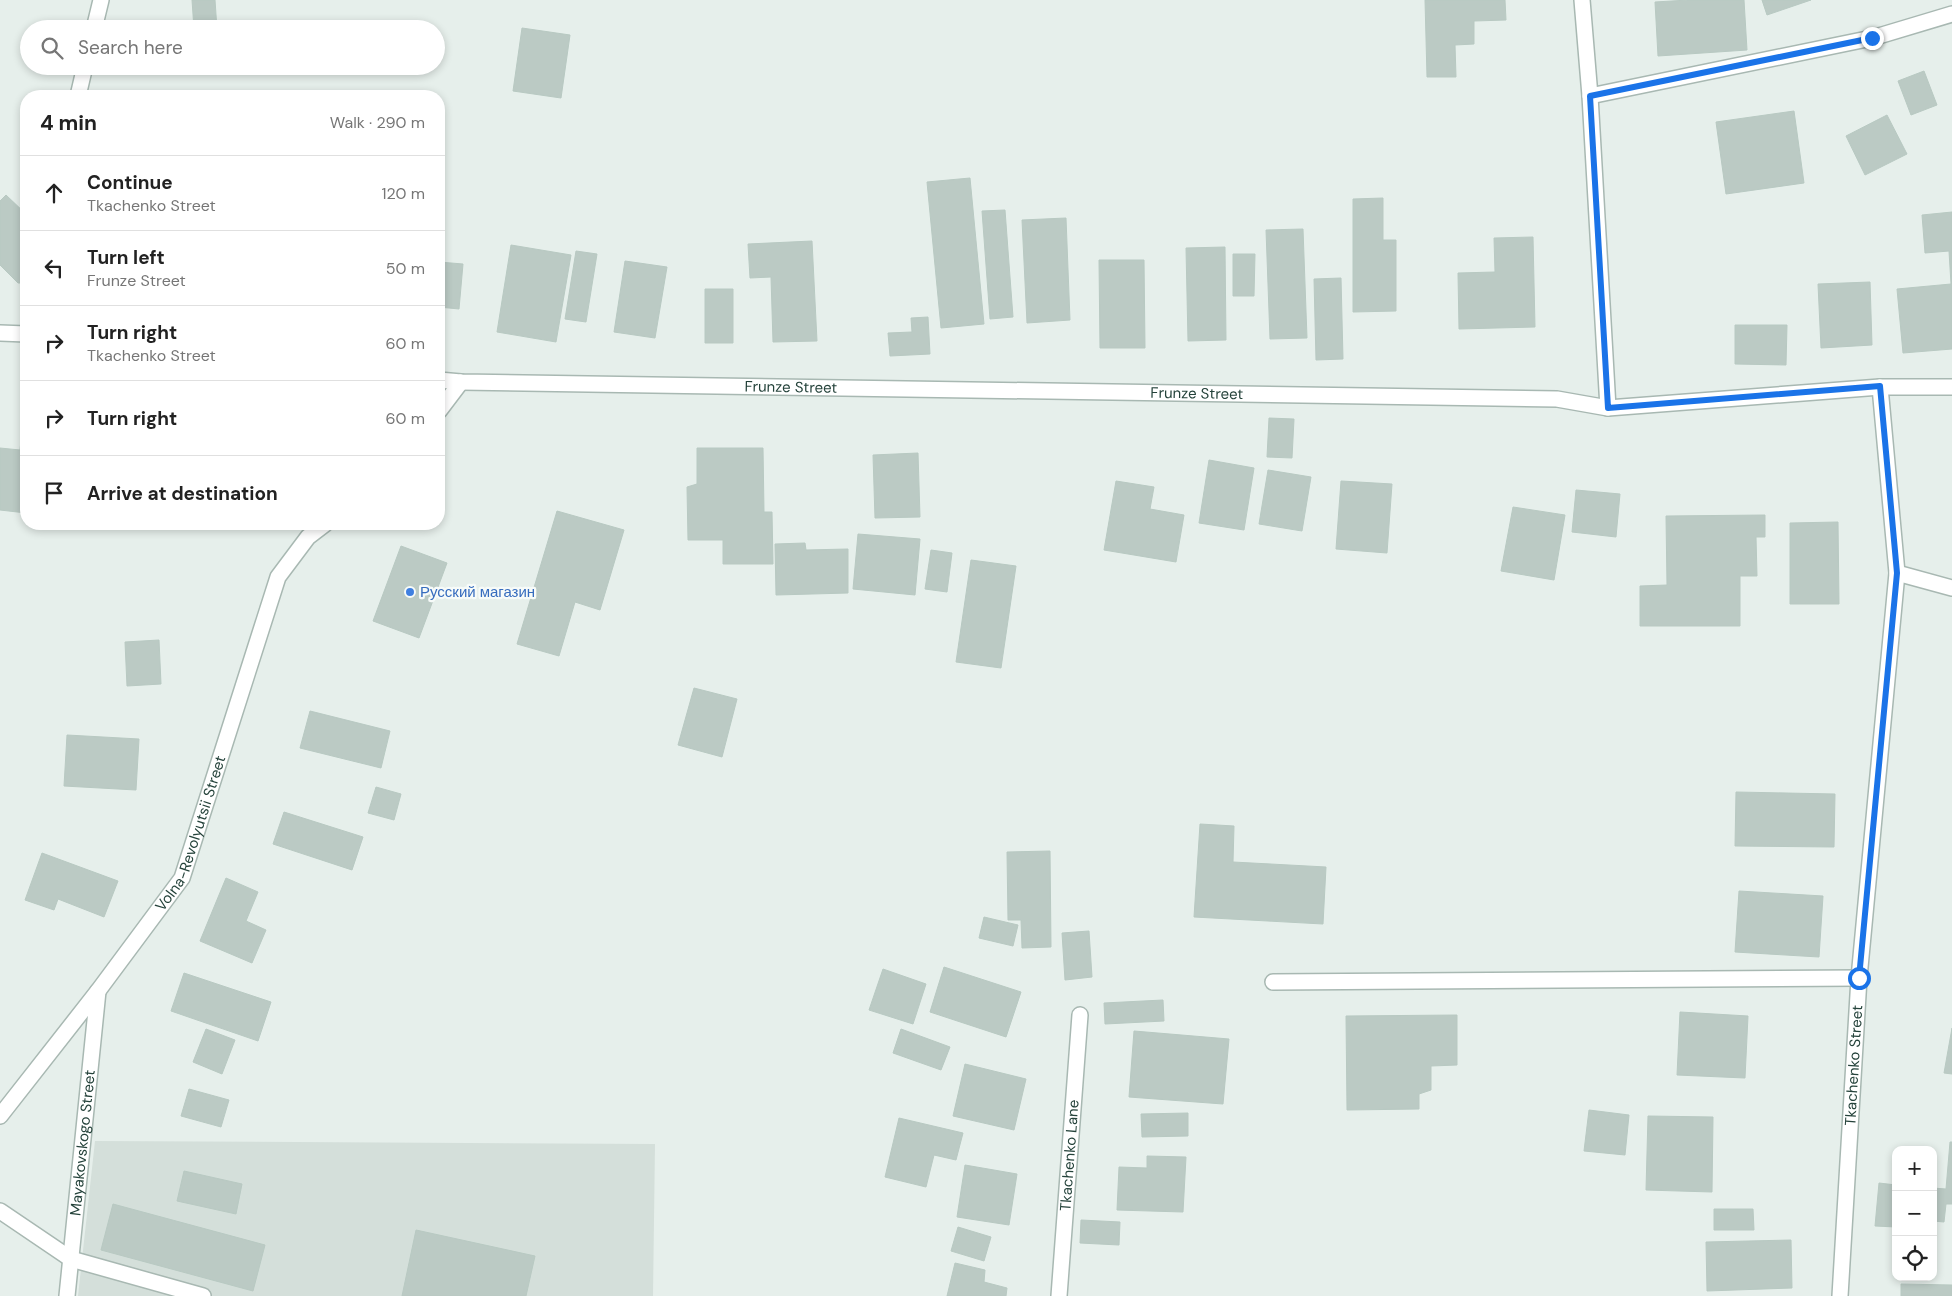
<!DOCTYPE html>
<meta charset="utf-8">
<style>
body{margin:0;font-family:"DM Sans",sans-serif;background:#f2f2f2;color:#222}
.controls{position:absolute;right:15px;bottom:15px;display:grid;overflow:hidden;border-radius:10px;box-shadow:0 2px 8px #0003}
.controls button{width:45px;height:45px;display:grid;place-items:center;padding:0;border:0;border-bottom:1px solid #e0e0e0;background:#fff;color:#222;font:25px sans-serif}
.stop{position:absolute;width:15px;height:15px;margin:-11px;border:4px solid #1a73e8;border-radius:50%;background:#fff}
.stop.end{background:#1a73e8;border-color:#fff;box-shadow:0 1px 5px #0008}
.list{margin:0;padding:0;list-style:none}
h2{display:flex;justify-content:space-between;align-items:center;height:65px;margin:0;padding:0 20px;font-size:21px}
h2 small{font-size:16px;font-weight:400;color:#767676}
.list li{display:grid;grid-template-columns:32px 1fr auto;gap:15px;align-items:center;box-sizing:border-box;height:75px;padding:0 20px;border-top:1px solid #e0e0e0}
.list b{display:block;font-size:19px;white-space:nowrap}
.list p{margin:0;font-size:16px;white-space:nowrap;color:#767676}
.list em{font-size:16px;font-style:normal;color:#767676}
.icon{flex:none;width:28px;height:28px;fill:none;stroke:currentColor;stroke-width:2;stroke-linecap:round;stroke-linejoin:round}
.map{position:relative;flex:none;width:1952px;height:1296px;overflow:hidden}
.search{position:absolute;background:#fff;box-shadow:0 2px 8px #0003;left:20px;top:20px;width:425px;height:55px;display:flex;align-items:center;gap:12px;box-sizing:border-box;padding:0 18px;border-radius:28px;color:#767676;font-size:19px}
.panel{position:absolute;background:#fff;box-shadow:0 2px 8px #0003;left:20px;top:90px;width:425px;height:440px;border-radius:20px}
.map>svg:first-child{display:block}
.built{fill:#d4dfda}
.building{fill:#bbcac4;stroke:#b8c9c2}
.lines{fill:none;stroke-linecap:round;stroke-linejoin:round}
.minor-casing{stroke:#a8b8b2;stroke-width:18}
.minor{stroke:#fff;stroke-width:15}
.route{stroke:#1a73e8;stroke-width:6}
.shop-dot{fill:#3f7fe0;stroke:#f7fbf9;stroke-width:2}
.labels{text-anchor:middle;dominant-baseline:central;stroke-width:4.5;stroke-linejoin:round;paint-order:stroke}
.street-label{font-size:15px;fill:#24423a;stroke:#f7fbf9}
.shop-label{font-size:15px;fill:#366cbe;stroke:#f7fbf9;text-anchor:start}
</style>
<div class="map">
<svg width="1952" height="1296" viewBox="0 0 1952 1296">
<rect width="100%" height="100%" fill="#e6efeb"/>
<path class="built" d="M 95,1141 L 655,1144 L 653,1296 L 78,1296 Z"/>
<path class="building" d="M 192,0 L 215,0 L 217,29 L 194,29 Z
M 1425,0 L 1505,0 L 1506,20 L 1474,21 L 1474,44 L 1455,45 L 1456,77 L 1427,77 Z
M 1688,0 L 1744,0 L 1747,50 L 1658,56 L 1655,2 Z
M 1762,0 L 1811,0 L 1767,15 Z
M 522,28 L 570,35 L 561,98 L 513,91 Z
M 1924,71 L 1937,105 L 1911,115 L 1898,81 Z
M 1794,111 L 1804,183 L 1726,194 L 1716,122 Z
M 1887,115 L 1907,154 L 1865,175 L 1846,136 Z
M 970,178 L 984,324 L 941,328 L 927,182 Z
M 6,195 L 26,214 L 26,283 L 18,283 L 0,265 L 0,201 Z
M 1383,198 L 1383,240 L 1396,240 L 1396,311 L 1353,312 L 1353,199 Z
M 1005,210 L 1013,317 L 990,319 L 982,211 Z
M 1952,212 L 1952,349 L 1903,353 L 1897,289 L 1951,284 L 1949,251 L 1925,253 L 1922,215 Z
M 1066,218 L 1070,320 L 1027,323 L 1022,220 Z
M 1303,229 L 1307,338 L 1270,339 L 1266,230 Z
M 1533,237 L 1535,327 L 1459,329 L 1458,273 L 1495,272 L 1494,238 Z
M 812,241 L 817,341 L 773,342 L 771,277 L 750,278 L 748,244 Z
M 511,245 L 571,255 L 556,342 L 497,332 Z
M 1225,247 L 1226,340 L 1188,341 L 1186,248 Z
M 576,251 L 597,254 L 586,322 L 565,319 Z
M 1233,254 L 1255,254 L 1254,296 L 1233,296 Z
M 1099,260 L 1144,260 L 1145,348 L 1100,348 Z
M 625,261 L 667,267 L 655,338 L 614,332 Z
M 439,262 L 463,264 L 459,309 L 439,307 Z
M 1341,278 L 1343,359 L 1316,360 L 1314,279 Z
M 1870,282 L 1872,345 L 1821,348 L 1818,284 Z
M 705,289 L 733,289 L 733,343 L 705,343 Z
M 928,317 L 930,354 L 890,356 L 888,333 L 912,332 L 911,318 Z
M 1735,325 L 1787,325 L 1786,365 L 1735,364 Z
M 26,395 L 26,513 L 0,510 L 0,448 L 20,450 Z
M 1269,418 L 1294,419 L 1292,458 L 1267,457 Z
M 697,448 L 763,448 L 764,512 L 772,512 L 773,564 L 723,564 L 723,540 L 688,540 L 687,487 L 697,484 Z
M 918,453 L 920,517 L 875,518 L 873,455 Z
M 1209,460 L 1254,468 L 1244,530 L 1199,523 Z
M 1268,470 L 1311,477 L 1302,531 L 1259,524 Z
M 1116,481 L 1154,487 L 1150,509 L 1184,515 L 1176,562 L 1104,550 Z
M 1341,481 L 1392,484 L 1387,553 L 1336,549 Z
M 1576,490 L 1620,494 L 1616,537 L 1572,532 Z
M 1513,507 L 1565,515 L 1554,580 L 1501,571 Z
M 557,511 L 624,530 L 600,610 L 575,602 L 559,656 L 517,644 Z
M 1765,515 L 1765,537 L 1756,537 L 1757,576 L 1740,576 L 1740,626 L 1640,626 L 1640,586 L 1667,585 L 1666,516 Z
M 1838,522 L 1839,604 L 1790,604 L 1790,523 Z
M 858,534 L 920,539 L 915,595 L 853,589 Z
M 805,543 L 806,550 L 848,549 L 848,593 L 776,595 L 775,544 Z
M 401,546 L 447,563 L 419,638 L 373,621 Z
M 931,550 L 952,553 L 947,592 L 925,589 Z
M 971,560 L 1016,566 L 1001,668 L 956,662 Z
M 159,640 L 161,684 L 127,686 L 125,642 Z
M 694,688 L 737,699 L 722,757 L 678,745 Z
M 310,711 L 390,731 L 381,768 L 300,748 Z
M 67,735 L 139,739 L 136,790 L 64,786 Z
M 376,787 L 401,794 L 394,820 L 368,813 Z
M 1736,792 L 1835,794 L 1834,847 L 1735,846 Z
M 284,812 L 363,837 L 352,870 L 273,844 Z
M 1200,824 L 1234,826 L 1233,862 L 1326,867 L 1323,924 L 1194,917 Z
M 1050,851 L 1051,947 L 1022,948 L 1021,920 L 1008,920 L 1007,852 Z
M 42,853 L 118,881 L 104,917 L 58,899 L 54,910 L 25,900 Z
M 226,878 L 258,892 L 246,921 L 266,930 L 252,963 L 200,941 Z
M 1739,891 L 1823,896 L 1819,957 L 1735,952 Z
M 984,917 L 1018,925 L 1013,946 L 979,938 Z
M 1089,931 L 1092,977 L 1065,980 L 1062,933 Z
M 944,967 L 1021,992 L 1006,1037 L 930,1012 Z
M 883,969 L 926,984 L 913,1024 L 869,1010 Z
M 184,973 L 271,1002 L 258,1041 L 171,1011 Z
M 1163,1000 L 1164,1021 L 1105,1024 L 1104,1003 Z
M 1680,1012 L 1748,1016 L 1745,1078 L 1677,1075 Z
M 1457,1015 L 1457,1065 L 1431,1066 L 1431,1090 L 1419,1094 L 1419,1109 L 1347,1110 L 1346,1016 Z
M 1952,1028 L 1952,1074 L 1944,1073 Z
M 206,1029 L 235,1040 L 222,1074 L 193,1062 Z
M 901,1029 L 950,1047 L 941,1070 L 893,1053 Z
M 1134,1031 L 1229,1039 L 1223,1104 L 1129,1097 Z
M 965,1064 L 1026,1079 L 1014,1130 L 953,1116 Z
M 189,1089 L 229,1100 L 221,1127 L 181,1116 Z
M 1589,1110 L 1629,1115 L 1625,1155 L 1584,1151 Z
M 1188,1113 L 1188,1136 L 1142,1137 L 1141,1114 Z
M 1648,1116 L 1713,1117 L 1712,1192 L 1646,1190 Z
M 899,1118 L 963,1133 L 956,1160 L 934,1155 L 926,1187 L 885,1177 Z
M 1950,1142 L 1952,1142 L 1952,1204 L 1946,1204 L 1944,1222 L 1933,1221 L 1933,1188 L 1946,1189 Z
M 1147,1156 L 1186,1157 L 1183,1212 L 1117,1210 L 1119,1167 L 1147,1168 Z
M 965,1165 L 1017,1174 L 1009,1225 L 957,1217 Z
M 184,1171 L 242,1184 L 236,1214 L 177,1201 Z
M 1879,1183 L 1896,1185 L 1896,1227 L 1875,1226 Z
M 113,1204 L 265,1245 L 253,1291 L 101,1250 Z
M 1714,1209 L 1753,1209 L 1754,1230 L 1714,1230 Z
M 1081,1220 L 1120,1222 L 1119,1245 L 1080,1243 Z
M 958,1227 L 991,1237 L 984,1261 L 951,1251 Z
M 416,1230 L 535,1256 L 526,1296 L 402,1296 Z
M 1791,1240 L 1792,1288 L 1707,1291 L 1706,1242 Z
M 955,1263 L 985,1270 L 984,1282 L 1007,1288 L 1006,1296 L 947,1296 Z
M 1901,1284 L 1952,1285 L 1952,1296 L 1901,1296 Z"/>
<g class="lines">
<defs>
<g id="minor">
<path d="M 1582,0 L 1590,96 L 1608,408"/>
<path d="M 94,29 L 101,0"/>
<path d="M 78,96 L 85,66"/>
<path d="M 1590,96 L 1872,38 L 1952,14"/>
<path d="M 0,333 L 26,334"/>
<path id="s1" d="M 439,380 L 461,382 L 1557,399 L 1608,408 L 1880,387 L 1952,387"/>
<path d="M 439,411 L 461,382"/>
<path d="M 1897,573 L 1952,588"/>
<path d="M 1273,982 L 1859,978"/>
<path id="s2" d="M 0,1116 L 98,991 L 182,878 L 278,577 L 308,537 L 325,524"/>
<path d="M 0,1211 L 71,1259 L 203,1296"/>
<path id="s3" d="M 67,1296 L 98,991"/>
<path id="s4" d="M 1059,1296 L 1080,1015"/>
<path id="s5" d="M 1840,1296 L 1859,978 L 1897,573 L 1880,387"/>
</g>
</defs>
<use href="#minor" class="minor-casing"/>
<use href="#minor" class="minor"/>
</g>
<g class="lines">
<path class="route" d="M 1859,978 L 1897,573 L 1880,386 L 1608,408 L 1590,96 L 1872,38"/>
</g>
<circle class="shop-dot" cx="410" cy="592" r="5"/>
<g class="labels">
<g class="street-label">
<text stroke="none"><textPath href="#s1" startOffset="352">Frunze Street</textPath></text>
<text stroke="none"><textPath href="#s1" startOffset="758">Frunze Street</textPath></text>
<text stroke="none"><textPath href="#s2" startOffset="344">Volna-Revolyutsii Street</textPath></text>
<text stroke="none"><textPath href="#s5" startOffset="231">Tkachenko Street</textPath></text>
<text stroke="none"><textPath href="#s3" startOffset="154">Mayakovskogo Street</textPath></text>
<text stroke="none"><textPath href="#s4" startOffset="141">Tkachenko Lane</textPath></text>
</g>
<g class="shop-label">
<text x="420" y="592">Русский магазин</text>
</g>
</g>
</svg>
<div class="controls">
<button>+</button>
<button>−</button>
<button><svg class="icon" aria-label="locate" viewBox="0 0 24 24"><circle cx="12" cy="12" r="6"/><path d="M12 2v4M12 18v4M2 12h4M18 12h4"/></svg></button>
</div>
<div class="stop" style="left:1859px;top:978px"></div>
<div class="stop end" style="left:1872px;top:38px"></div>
<div class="search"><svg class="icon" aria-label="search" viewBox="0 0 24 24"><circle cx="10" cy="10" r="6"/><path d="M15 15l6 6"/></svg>Search here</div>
<section class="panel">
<h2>4 min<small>Walk · 290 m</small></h2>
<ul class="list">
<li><svg class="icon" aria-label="ahead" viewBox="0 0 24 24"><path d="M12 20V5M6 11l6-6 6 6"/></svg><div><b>Continue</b><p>Tkachenko Street</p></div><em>120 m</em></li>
<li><svg class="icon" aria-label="left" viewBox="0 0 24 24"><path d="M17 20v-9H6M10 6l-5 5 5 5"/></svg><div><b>Turn left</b><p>Frunze Street</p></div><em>50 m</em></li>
<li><svg class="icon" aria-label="right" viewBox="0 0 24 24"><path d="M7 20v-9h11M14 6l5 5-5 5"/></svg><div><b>Turn right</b><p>Tkachenko Street</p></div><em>60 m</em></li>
<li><svg class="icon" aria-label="right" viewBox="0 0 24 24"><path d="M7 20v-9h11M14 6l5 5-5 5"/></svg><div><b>Turn right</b></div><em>60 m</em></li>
<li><svg class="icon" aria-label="arrive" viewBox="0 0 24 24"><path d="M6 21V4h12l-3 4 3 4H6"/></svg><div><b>Arrive at destination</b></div></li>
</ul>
</section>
</div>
